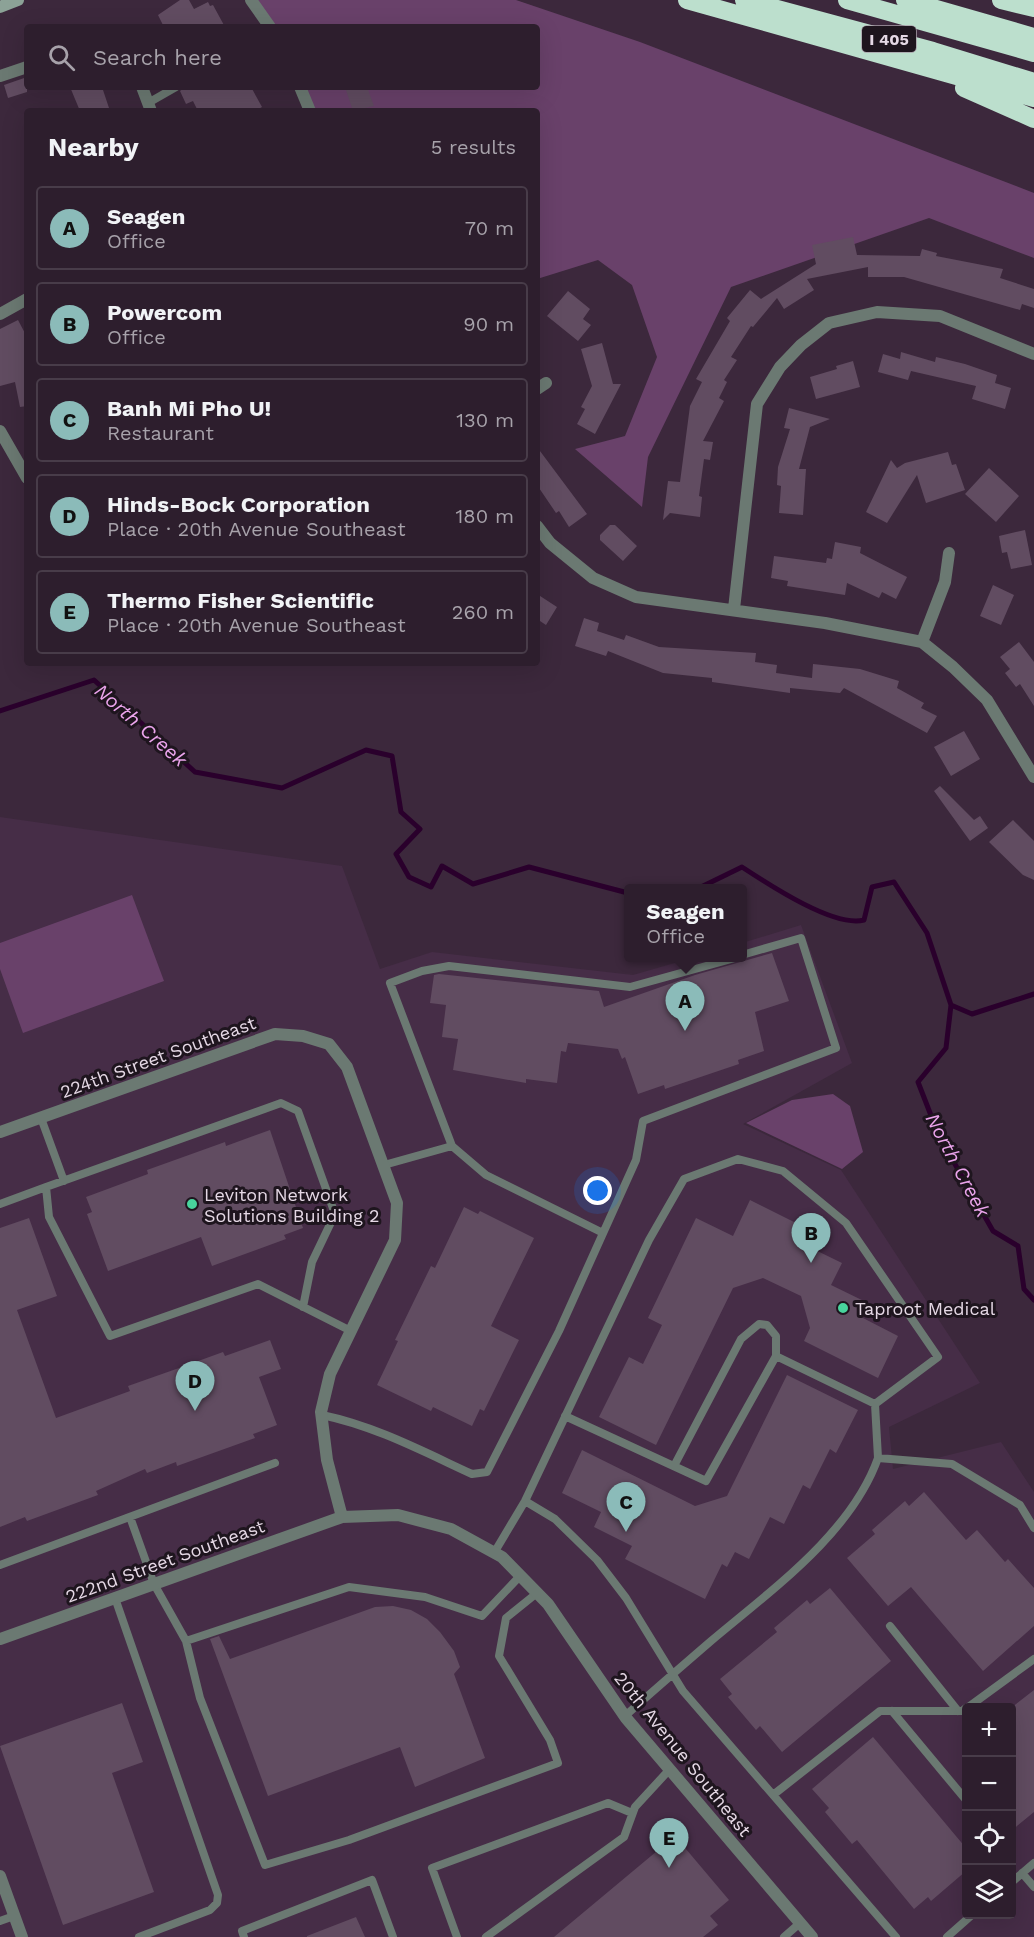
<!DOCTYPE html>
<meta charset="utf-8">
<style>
body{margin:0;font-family:"Work Sans",sans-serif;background:#392b39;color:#f1f3f6}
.controls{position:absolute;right:18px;bottom:18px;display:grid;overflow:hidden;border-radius:6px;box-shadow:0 6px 24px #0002}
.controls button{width:54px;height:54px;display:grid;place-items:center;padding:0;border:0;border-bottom:2px solid #483c49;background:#2d1e2d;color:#f1f3f6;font:30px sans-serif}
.you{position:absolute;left:598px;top:1191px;width:21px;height:21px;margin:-15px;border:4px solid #fff;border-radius:50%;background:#1a73e8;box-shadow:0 0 0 9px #1a73e833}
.badge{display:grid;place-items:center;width:39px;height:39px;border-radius:50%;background:#8bbbb9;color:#111;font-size:20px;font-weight:700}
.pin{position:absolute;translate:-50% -50px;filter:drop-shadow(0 2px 3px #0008)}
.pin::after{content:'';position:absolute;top:32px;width:21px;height:18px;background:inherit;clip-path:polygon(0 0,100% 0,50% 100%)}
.popup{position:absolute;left:624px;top:884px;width:123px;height:78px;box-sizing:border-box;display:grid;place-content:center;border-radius:6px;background:#2d1e2d;filter:drop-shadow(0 2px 4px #0005);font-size:20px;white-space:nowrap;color:#a7a2aa}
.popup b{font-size:22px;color:#f1f3f6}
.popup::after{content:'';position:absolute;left:50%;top:100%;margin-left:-12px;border:12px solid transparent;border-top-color:#2d1e2d}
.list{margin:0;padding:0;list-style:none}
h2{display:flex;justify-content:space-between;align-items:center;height:78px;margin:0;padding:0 24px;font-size:26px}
h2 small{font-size:20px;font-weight:400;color:#a7a2aa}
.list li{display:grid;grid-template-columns:39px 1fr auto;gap:18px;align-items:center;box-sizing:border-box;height:84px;margin:0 12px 12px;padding:0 12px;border:2px solid #483c49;border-radius:6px}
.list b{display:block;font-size:22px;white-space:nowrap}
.list p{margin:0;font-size:20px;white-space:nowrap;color:#a7a2aa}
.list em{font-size:20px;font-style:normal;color:#a7a2aa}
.icon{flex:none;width:33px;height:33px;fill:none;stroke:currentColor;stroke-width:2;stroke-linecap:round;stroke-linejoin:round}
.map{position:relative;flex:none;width:1034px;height:1937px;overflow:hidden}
.search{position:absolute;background:#2d1e2d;box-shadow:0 6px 24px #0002;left:24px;top:24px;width:516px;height:66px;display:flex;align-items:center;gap:15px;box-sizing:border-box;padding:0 21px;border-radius:6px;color:#a7a2aa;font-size:22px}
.panel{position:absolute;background:#2d1e2d;box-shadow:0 6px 24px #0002;left:24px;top:108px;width:516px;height:558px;border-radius:6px}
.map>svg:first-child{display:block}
.built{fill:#462d47;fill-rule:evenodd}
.green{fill:#69416a}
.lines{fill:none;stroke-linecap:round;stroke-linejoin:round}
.stream{stroke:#2a002c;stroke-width:5}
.building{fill:#614c61}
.lane{stroke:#6b7972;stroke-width:8}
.street{stroke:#6b7972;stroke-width:12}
.secondary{stroke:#8ca297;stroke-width:12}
.highway{stroke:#bcdfcd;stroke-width:18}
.poi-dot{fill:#48d49d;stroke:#1e151e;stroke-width:2}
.labels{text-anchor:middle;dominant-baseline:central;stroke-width:6;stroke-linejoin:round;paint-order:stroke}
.shield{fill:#1e151e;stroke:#a99ea9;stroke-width:1.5}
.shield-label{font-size:16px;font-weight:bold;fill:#e5d8e5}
.street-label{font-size:18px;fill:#e5d8e5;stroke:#1e151e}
.poi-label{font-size:18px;fill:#e5d8e5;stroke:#1e151e;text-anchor:start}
.water-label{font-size:20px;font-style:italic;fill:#eba4ec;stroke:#1e151e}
</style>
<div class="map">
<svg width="1034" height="1937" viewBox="0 0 1034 1937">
<rect width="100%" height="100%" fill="#3c283c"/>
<path class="built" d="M 0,817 L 342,866 L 380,969 L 432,952 L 633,975 L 692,958 L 742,958 L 742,943 L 801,925 L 852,1063 L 743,1124 L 841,1170 L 980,1383 L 889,1427 L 893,1469 L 1001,1442 L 1034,1492 L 1034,1937 L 0,1937 ZM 966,1708 L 1012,1708 L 1012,1914 L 966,1914 Z"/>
<path class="green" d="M 251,0 L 516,0 L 640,42 L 1034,193 L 1034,258 L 929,218 L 731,287 L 648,457 L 642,507 L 575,449 L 625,436 L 657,357 L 632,285 L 598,260 L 537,279 L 537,111 L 310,111 L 300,87 L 537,87 L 537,27 L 270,27 Z
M 132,895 L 164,981 L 23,1033 L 0,969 L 0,943 Z
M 833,1094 L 850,1106 L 863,1152 L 842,1169 L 746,1123 L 792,1100 Z"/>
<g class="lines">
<path class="stream" d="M 0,711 L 94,680 L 195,772 L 282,788 L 366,750 L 392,756 L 401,812 L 420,829 L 396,854 L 409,877 L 431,887 L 442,866 L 473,884 L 529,867 L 628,893
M 699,888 L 742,867 C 768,884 834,928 864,920 L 872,887 L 894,882 L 927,933 L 951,1005 L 946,1048 L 918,1082 L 939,1136 L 993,1231 L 1018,1246 L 1024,1289 L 1034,1300
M 951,1005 L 972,1014 L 1034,994"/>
</g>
<path class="building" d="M 180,0 L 189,0 L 194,9 L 208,2 L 210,6 L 213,5 L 225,27 L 164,27 L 158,15 Z
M 27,77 L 27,92 L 8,98 L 4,85 Z
M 70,87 L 102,87 L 110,111 L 80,111 Z
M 185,87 L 251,87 L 262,107 L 255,111 L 198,111 L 193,101 L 186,104 L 180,91 Z
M 345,87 L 367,87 L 374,106 L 353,111 Z
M 853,237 L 857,255 L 920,256 L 922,249 L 937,253 L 936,256 L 1003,269 L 1000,278 L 1034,289 L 1034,308 L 1022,304 L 1020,310 L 904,277 L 868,277 L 868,267 L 807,279 L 814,290 L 784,309 L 777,298 L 753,327 L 751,326 L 731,357 L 737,360 L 724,380 L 727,382 L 719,398 L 724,401 L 703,441 L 713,442 L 710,460 L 704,459 L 699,496 L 702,497 L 700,517 L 670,513 L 663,520 L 668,481 L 680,482 L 690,406 L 702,382 L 696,379 L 730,321 L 727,318 L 750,290 L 761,299 L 816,264 L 812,245 Z
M 568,291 L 590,309 L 583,319 L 591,325 L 578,341 L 547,316 Z
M 18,320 L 27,337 L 27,406 L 20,407 L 15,382 L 0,386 L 0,329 Z
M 602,343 L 613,384 L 621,384 L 595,434 L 577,424 L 585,409 L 581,407 L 592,386 L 581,349 Z
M 901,352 L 935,362 L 936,357 L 965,364 L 997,375 L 995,383 L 1011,388 L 1005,409 L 972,399 L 976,386 L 911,371 L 908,380 L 878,372 L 883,354 L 900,359 Z
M 853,361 L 860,387 L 816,399 L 810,377 L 837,369 L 836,366 Z
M 789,408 L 830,419 L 810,427 L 799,469 L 806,469 L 803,515 L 779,513 L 781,486 L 777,485 L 778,467 L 790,429 L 784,428 Z
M 537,447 L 587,514 L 569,527 L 559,511 L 556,513 L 537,485 Z
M 948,452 L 952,465 L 956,464 L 965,490 L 926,503 L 917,475 L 887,523 L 866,512 L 891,460 L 897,468 L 905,463 Z
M 989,468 L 1019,496 L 996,522 L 965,494 Z
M 610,525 L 615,525 L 637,546 L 623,561 L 600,540 L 600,535 Z
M 1025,530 L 1032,565 L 1011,569 L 1007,552 L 1002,553 L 999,536 Z
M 835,542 L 861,547 L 860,553 L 907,577 L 896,599 L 882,592 L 879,598 L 847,583 L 845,595 L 787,586 L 788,581 L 771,578 L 774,556 L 826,563 L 827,558 L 832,559 Z
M 993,585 L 1014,595 L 1001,625 L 980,616 Z
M 537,594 L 557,607 L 546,625 L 537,619 Z
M 584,618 L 599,623 L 597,631 L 624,640 L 626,635 L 659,647 L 756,653 L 755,662 L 777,665 L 776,673 L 812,678 L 813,664 L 860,669 L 899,681 L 897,688 L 924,703 L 921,708 L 937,716 L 927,733 L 844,688 L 840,693 L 790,688 L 790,693 L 712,682 L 712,678 L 663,673 L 608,651 L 606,656 L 575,646 Z
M 1019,642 L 1034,662 L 1034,706 L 1020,684 L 1016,687 L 1005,673 L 1010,669 L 1000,657 Z
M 964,731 L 980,759 L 951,776 L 934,747 Z
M 940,786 L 974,820 L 980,816 L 988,828 L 970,841 L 934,791 Z
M 1013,820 L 1034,841 L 1034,880 L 1023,875 L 989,842 Z
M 772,953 L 789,1001 L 755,1012 L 764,1051 L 738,1060 L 739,1064 L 665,1089 L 664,1085 L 638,1094 L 625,1057 L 622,1059 L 618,1049 L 568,1043 L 566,1052 L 561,1051 L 557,1083 L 526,1079 L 526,1083 L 453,1070 L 458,1039 L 442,1037 L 446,1005 L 430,1003 L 434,975 L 439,974 L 599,991 L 604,1007 L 695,975 Z
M 270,1130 L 303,1228 L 284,1235 L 286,1239 L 212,1266 L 201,1237 L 108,1271 L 87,1214 L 92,1212 L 86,1197 L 148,1174 L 147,1170 L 225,1142 L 226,1146 Z
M 750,1200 L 810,1230 L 803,1244 L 842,1263 L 831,1285 L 870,1304 L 863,1318 L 898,1336 L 878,1378 L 804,1341 L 810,1328 L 801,1296 L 763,1278 L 733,1288 L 656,1445 L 599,1417 L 629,1357 L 643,1364 L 662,1325 L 648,1318 L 696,1218 L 733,1236 Z
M 464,1207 L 478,1214 L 480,1211 L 534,1238 L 491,1326 L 519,1340 L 484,1411 L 480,1409 L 472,1426 L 433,1407 L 431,1411 L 377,1385 L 398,1341 L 395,1340 L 431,1266 L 435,1268 Z
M 29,1218 L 57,1296 L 17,1310 L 56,1418 L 130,1391 L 128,1386 L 179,1368 L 223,1352 L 225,1356 L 270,1340 L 281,1369 L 259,1377 L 277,1425 L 253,1434 L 255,1438 L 177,1466 L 176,1462 L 147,1473 L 145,1469 L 96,1491 L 98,1495 L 27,1521 L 25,1517 L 0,1527 L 0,1228 Z
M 787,1375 L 858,1410 L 836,1453 L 830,1449 L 810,1489 L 803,1485 L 784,1524 L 770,1517 L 749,1559 L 735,1552 L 727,1567 L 722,1564 L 705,1599 L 625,1559 L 632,1546 L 594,1527 L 601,1512 L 562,1493 L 582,1450 L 695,1506 L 727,1496 Z
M 924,1492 L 966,1540 L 977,1530 L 1005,1562 L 1008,1559 L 1034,1588 L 1034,1626 L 983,1671 L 911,1587 L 888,1606 L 847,1558 L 875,1534 L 872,1530 L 905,1501 L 909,1506 Z
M 830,1588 L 891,1661 L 782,1752 L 760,1726 L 756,1730 L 728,1697 L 732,1694 L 720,1679 L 777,1632 L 774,1628 L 807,1600 L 810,1604 Z
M 375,1607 L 393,1606 L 411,1610 L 427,1619 L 440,1632 L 454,1651 L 460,1667 L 454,1674 L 485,1758 L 415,1787 L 400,1747 L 268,1796 L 210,1639 L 219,1636 L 230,1659 Z
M 1034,1690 L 1034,1812 L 1011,1831 L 1011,1708 Z
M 122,1703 L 143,1762 L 112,1773 L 154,1892 L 63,1925 L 0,1746 Z
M 873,1737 L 966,1848 L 966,1871 L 931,1901 L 928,1897 L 914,1909 L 857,1840 L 852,1844 L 825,1812 L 829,1808 L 812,1789 Z
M 675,1836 L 729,1900 L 710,1916 L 718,1925 L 703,1937 L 554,1937 Z
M 356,1917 L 365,1937 L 307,1937 L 307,1936 Z"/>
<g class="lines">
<path class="lane" d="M 148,103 L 176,87
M 41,1118 L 64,1181
M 452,1146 L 486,1175 L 603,1233
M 384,1165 L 452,1146 L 390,983 L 422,971 L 449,966 L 630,987 L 735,958
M 0,1204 L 46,1187
M 303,1307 L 312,1262 L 335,1214 L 298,1111 L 281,1103 L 46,1187 L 49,1217 L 110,1336 L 258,1284 L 351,1331
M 322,1415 C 375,1426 422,1451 472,1474 L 487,1472 L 559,1331 L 636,1160 L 643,1121 L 836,1048 L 801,938 L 742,955
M 565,1416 L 706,1481 L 776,1356 L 875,1404
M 674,1466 L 741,1339 L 759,1324 L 767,1325 L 776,1336 L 776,1356
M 525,1501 L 555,1519 L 597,1560 L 626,1598 L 683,1691 L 896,1937
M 130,1517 L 154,1584 L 186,1641
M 494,1553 L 525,1501 L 649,1240 L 684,1179 L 738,1159 L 783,1171 L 846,1223 L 938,1357 L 875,1404 L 878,1458 L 952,1464 L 1020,1505 L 1034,1528
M 0,1565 L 275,1463
M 520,1576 L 482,1616 L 425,1597 L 349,1587 L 186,1641 L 200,1698 L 265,1865 L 349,1840 L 558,1763 L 550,1740 L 499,1656 L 506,1618 L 537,1593
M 115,1598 L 218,1895 L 217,1903 L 210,1910 L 139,1937
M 890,1626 L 958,1711
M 967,1708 L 1034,1659
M 892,1711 L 966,1800
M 625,1716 C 653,1691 682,1666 711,1641 C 770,1591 851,1534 878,1458
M 773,1795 L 880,1711 L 962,1711 L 966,1708
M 1022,1873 L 1034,1887
M 1012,1882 L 1034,1863
M 0,1921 L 14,1916
M 244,1937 L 242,1931 L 372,1880 L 393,1937
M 457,1937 L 432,1868 L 608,1803 L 632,1813
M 486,1937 L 624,1837 L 635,1807 L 670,1769
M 784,1937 L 800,1923
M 947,1937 L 973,1914"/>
<path class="street" d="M 251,0 L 270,27
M 0,76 L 27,67
M 142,87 L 151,111
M 300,87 L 310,111
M 0,314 L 27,299
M 537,389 L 546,383
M 0,431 L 27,478
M 537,526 L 550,543 L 593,578 L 636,597 L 825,623 L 922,642 L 953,667 L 987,700 L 1034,777
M 734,609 L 757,404 L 780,367 L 801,345 L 829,323 L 877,312 L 940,316 L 1034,354
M 922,642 L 945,582 L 949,553
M 0,1132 L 275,1034 L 303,1036 L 329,1044 L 347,1067 L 397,1203 L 395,1240 L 330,1374 L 321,1412 L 327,1460 L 342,1517
M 0,1639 L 342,1517 L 398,1515 L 451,1529 L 502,1557 L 548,1604 L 626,1718 L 812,1937
M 0,1876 L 22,1937"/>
<path class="secondary" d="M 0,7 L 18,0"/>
<path class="highway" d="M 687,0 L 1034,98
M 744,0 L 933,51 L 1034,82
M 847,0 L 1034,53
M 905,0 L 1034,37
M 1001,0 L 1034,8
M 964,88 L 1034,119"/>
</g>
<g class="poi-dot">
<circle cx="192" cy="1204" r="6"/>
<circle cx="843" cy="1308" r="6"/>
</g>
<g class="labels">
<rect class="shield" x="862" y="26" width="54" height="26" rx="4.5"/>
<g class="shield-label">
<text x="889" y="39">I 405</text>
</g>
<g class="street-label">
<text transform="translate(158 1057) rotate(-20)">224th Street Southeast</text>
<text transform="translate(165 1561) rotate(-20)">222nd Street Southeast</text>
<text transform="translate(683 1754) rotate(51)">20th Avenue Southeast</text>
</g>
<g class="poi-label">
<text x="204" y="1194">Leviton Network<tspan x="204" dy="21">Solutions Building 2</tspan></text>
<text x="855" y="1308">Taproot Medical</text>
</g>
<g class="water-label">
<text transform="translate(141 725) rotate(41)">North Creek</text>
<text transform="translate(958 1165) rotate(62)">North Creek</text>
</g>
</g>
</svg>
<div class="controls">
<button>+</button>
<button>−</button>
<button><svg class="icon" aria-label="locate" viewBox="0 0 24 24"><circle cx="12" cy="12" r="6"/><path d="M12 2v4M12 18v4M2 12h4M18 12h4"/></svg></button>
<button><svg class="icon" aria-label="layers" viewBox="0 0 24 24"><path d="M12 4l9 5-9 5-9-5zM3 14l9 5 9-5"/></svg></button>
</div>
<div class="you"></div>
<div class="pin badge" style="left:685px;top:1031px">A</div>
<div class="popup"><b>Seagen</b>Office</div>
<div class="pin badge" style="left:811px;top:1263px">B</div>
<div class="pin badge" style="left:626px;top:1532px">C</div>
<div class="pin badge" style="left:195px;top:1411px">D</div>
<div class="pin badge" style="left:669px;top:1868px">E</div>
<div class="search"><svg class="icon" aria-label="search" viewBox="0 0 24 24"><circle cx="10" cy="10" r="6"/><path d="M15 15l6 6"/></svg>Search here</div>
<section class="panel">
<h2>Nearby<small>5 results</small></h2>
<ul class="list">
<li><span class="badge">A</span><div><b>Seagen</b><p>Office</p></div><em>70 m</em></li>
<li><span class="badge">B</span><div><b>Powercom</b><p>Office</p></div><em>90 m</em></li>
<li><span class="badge">C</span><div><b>Banh Mi Pho U!</b><p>Restaurant</p></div><em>130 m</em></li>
<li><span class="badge">D</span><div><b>Hinds-Bock Corporation</b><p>Place · 20th Avenue Southeast</p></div><em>180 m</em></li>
<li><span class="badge">E</span><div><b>Thermo Fisher Scientific</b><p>Place · 20th Avenue Southeast</p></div><em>260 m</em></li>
</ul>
</section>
</div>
